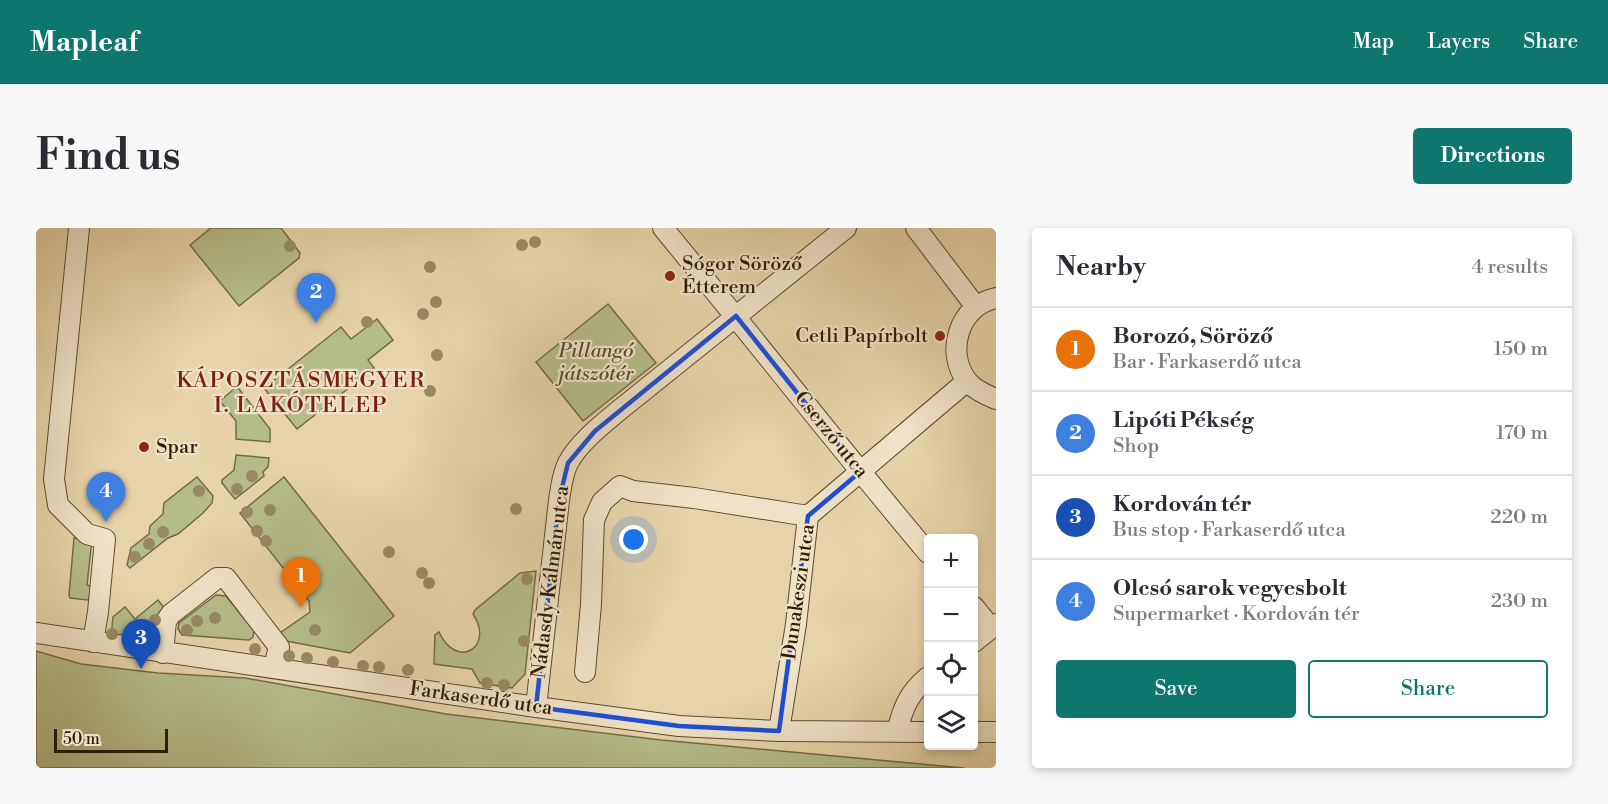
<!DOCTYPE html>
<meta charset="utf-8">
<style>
body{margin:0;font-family:"Libre Bodoni",serif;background:#f7f7f7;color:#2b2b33}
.controls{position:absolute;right:18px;bottom:18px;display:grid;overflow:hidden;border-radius:6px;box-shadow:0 3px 9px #0003}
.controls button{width:54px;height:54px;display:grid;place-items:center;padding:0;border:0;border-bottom:2px solid #e1e1e2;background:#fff;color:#2b2b33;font:30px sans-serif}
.scale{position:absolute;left:18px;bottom:15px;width:114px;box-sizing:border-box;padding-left:6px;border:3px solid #311d04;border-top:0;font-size:16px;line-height:21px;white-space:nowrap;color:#311d04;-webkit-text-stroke:4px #efe2c7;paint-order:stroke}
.you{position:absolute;left:598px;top:312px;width:21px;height:21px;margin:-15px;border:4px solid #fff;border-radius:50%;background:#1a73e8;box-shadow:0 0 0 9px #1a73e833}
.badge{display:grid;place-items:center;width:39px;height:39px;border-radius:50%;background:#0f766e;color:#fff;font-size:20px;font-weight:700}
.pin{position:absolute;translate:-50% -50px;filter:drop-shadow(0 2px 3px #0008)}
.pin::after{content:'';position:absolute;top:32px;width:21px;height:18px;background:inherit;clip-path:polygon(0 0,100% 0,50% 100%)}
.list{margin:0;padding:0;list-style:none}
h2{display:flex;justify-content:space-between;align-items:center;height:78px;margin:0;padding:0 24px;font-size:26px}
h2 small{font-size:20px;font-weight:400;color:#7c7c81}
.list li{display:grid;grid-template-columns:39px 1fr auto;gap:18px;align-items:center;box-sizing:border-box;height:84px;padding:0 24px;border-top:2px solid #e1e1e2}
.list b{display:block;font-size:22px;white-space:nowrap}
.list p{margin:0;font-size:20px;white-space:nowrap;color:#7c7c81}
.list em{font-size:20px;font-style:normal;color:#7c7c81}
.actions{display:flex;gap:12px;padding:18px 24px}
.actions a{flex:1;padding:14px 0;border:2px solid #0f766e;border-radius:6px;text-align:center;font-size:21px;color:#0f766e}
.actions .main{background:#0f766e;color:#fff}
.icon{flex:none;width:33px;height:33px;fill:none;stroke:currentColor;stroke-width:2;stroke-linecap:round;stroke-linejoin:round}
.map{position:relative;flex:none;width:960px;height:540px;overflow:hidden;border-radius:6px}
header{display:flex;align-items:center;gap:36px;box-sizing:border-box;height:84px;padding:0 30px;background:#0f766e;color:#fff}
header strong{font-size:28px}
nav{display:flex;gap:33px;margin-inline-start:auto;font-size:21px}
.intro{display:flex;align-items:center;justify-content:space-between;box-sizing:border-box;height:144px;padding:0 36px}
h1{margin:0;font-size:42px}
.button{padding:15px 27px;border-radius:6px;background:#0f766e;color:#fff;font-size:21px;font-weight:700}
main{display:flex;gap:36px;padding:0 36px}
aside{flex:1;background:#fff;border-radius:6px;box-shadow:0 3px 9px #0003}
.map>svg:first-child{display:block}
.green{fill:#b4bc89;stroke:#726c46;stroke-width:1.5}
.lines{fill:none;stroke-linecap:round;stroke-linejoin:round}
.minor-casing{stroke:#5e4a2d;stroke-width:22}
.minor{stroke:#efe2c7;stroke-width:20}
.tree{fill:#988964}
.marked{fill:none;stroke:#1d4ed8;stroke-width:4.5;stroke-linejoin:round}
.poi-dot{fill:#8f2418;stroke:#efe2c7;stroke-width:2}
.labels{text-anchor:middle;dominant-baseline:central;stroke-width:4.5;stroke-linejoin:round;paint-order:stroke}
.poi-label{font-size:20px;fill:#311d04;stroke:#efe2c7;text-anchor:start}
.park-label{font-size:20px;font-style:italic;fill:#584d2c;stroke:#efe2c7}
.street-label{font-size:20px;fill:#311d04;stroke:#efe2c7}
.quarter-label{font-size:22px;letter-spacing:1.5px;fill:#7a1f14;stroke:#efe2c7}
</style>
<header>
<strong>Mapleaf</strong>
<nav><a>Map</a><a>Layers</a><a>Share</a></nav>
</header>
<div class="intro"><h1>Find us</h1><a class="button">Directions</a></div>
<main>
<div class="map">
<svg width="960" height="540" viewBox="0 0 960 540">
<rect width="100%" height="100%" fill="#e7d3a9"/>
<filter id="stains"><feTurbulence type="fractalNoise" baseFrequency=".00333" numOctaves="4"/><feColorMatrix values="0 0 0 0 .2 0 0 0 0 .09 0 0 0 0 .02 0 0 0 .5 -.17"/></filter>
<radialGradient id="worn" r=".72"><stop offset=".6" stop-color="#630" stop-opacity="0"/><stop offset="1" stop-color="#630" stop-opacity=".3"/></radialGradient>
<path class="green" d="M 175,0 L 245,0 L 264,25 L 263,30 L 203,78 L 154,17 Z
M 572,76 L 620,135 L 547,193 L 500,134 Z
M 341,91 L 357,112 L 332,132 L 338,140 L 261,201 L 228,160 L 305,99 L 315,111 Z
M 199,160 L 203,161 L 234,201 L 234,214 L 200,211 L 200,193 L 184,173 Z
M 200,227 L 233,230 L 232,239 L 227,244 L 228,248 L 199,271 L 186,255 L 186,252 L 198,242 Z
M 161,249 L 177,268 L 176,275 L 167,285 L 142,306 L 132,310 L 94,340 L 91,337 L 95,320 L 113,306 L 114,298 L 127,286 L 128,275 Z
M 248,249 L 358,388 L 314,425 L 250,413 L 244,405 L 274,384 L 273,373 L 204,285 Z
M 38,310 L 56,311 L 51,357 L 57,359 L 55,368 L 52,372 L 34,370 L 33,367 Z
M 500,343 L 489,446 L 476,460 L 444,455 L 436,441 L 398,436 L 399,407 L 403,404 C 421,443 459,419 437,386 L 439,382 L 484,345 Z
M 180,367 L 190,368 L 218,403 L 217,409 L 213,412 L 146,407 L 142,401 L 143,395 Z
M 122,372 L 132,385 L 121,415 L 75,409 L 77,389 L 89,379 L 99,391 Z
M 0,423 L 45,436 L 122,445 L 209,450 L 410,486 L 625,512 L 928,540 L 0,540 Z"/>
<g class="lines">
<defs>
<path id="minor" d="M 43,0 L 18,251 L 22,277 L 51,306 L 69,311 L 62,384 L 57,414
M 627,0 C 716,108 802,218 892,325
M 880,0 L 940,79
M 960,70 C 923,77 908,125 932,154 C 939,162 950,167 960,171
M 938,379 L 955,400
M 0,405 L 500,479 L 643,498 L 743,503 L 892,504
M 938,414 L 960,396
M 127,425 L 130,393 L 135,386 L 181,350 L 190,350 L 243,419 L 238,439
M 549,444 L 555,376 L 558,292 L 566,274 L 584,258 L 597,263 L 658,270 L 772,288
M 500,479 L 523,272 C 525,260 526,247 532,235 C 542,216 564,198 581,184 L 810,0
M 743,503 L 760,396 L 772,288 L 931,153
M 861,504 C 867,479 873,465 892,449
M 938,504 L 960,504"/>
</defs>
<use href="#minor" class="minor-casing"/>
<use href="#minor" class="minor"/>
</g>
<g class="tree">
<circle cx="499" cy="14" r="6"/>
<circle cx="486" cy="17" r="6"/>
<circle cx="254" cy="18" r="6"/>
<circle cx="394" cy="39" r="6"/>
<circle cx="400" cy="74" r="6"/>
<circle cx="387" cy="86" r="6"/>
<circle cx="331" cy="94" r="6"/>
<circle cx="401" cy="127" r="6"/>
<circle cx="394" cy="163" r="6"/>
<circle cx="216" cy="248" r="6"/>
<circle cx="201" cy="261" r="6"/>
<circle cx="163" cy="263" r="6"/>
<circle cx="480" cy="281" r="6"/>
<circle cx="234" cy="282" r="6"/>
<circle cx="211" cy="284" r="6"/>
<circle cx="221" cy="303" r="6"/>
<circle cx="127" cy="304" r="6"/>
<circle cx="230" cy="313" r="6"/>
<circle cx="113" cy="316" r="6"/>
<circle cx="353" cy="324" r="6"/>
<circle cx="99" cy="329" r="6"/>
<circle cx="386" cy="345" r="6"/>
<circle cx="491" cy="351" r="6"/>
<circle cx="393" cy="355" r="6"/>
<circle cx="179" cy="390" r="6"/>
<circle cx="119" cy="392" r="6"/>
<circle cx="161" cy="393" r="6"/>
<circle cx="151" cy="402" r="6"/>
<circle cx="279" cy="402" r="6"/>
<circle cx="76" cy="406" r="6"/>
<circle cx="488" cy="413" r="6"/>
<circle cx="219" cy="421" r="6"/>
<circle cx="253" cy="428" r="6"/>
<circle cx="271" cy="430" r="6"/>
<circle cx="297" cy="434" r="6"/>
<circle cx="327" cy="438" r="6"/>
<circle cx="343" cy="439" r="6"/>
<circle cx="372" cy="442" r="6"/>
<circle cx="451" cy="455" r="6"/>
<circle cx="468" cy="457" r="6"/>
</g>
<path class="marked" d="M 700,88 L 824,244 L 772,288 L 743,503 L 643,498 L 500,479 L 523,272 L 532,235 L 559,203 Z"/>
<g class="poi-dot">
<circle cx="634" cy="48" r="6"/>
<circle cx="904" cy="108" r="6"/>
<circle cx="108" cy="219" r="6"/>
</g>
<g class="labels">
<g class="poi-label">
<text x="646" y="36">Sógor Söröző<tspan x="646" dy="23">Étterem</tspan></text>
<text x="892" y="108" text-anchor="end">Cetli Papírbolt</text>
<text x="120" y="219">Spar</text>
</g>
<g class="park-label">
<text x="560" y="123">Pillangó<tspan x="560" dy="23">játszótér</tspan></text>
</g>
<g class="street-label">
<text transform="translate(795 207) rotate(51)">Cserző utca</text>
<text transform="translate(515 354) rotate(-83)">Nádasdy Kálmán utca</text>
<text transform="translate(763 364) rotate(-82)">Dunakeszi utca</text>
<text transform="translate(445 471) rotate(8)">Farkaserdő utca</text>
</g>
<g class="quarter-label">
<text x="265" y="152">KÁPOSZTÁSMEGYER<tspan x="265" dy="25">I. LAKÓTELEP</tspan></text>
</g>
</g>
<rect width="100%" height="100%" filter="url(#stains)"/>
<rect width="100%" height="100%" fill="url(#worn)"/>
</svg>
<div class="controls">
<button>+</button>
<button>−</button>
<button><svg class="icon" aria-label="locate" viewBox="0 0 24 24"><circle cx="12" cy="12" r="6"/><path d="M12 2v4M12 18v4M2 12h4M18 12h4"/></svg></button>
<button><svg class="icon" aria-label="layers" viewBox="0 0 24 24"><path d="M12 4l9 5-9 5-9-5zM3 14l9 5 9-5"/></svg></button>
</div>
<div class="scale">50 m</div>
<div class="you"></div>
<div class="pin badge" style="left:265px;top:379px;background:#e8710a">1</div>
<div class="pin badge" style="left:280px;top:95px;background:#3f7fe0">2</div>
<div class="pin badge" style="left:105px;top:441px;background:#1a4fb4">3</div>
<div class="pin badge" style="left:70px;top:294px;background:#3f7fe0">4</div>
</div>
<aside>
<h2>Nearby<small>4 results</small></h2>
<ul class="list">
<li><span class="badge" style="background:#e8710a">1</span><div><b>Borozó, Söröző</b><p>Bar · Farkaserdő utca</p></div><em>150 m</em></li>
<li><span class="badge" style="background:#3f7fe0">2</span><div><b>Lipóti Pékség</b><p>Shop</p></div><em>170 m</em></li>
<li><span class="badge" style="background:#1a4fb4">3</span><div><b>Kordován tér</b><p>Bus stop · Farkaserdő utca</p></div><em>220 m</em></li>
<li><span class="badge" style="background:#3f7fe0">4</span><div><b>Olcsó sarok vegyesbolt</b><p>Supermarket · Kordován tér</p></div><em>230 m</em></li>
</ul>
<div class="actions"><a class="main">Save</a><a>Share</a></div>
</aside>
</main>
